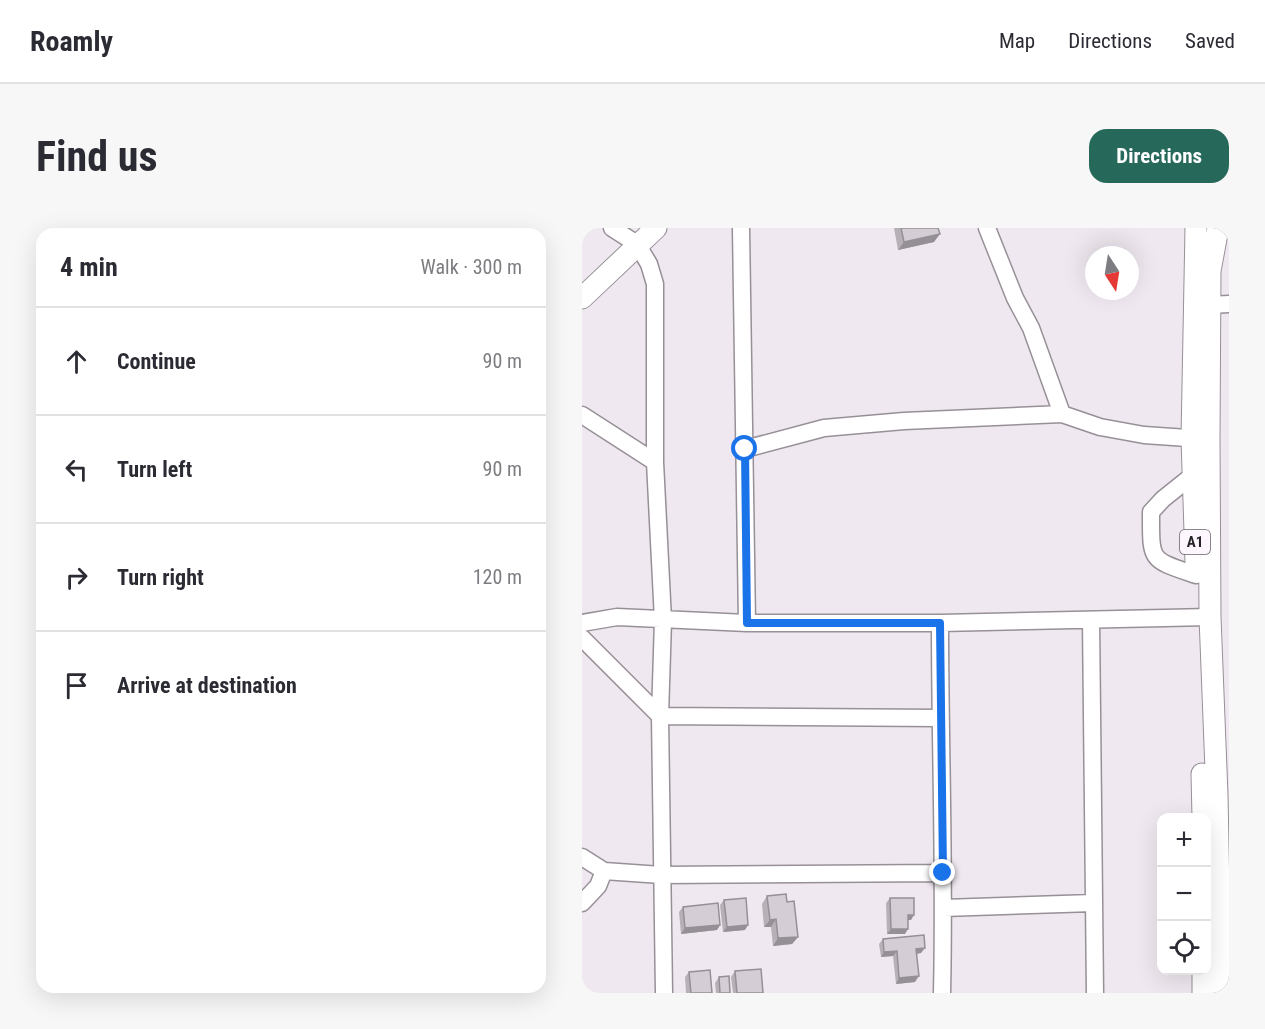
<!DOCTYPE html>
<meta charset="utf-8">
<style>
body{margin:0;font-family:"Roboto Condensed",sans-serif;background:#f7f7f7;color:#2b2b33}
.controls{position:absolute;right:18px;bottom:18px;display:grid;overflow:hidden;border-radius:12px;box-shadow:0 6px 24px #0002}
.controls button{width:54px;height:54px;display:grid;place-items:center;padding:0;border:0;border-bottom:2px solid #e1e1e2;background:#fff;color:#2b2b33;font:30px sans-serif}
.compass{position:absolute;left:503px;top:18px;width:54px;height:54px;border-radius:50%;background:#fff;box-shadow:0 6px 24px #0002;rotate:168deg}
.stop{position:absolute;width:18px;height:18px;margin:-14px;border:4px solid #1a73e8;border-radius:50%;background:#fff}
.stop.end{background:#1a73e8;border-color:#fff;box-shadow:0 2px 6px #0008}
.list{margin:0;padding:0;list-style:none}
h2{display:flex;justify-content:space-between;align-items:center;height:78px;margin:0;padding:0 24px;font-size:26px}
h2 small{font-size:20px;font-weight:400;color:#7c7c81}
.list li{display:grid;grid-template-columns:39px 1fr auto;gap:18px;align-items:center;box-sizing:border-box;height:108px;padding:0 24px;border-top:2px solid #e1e1e2}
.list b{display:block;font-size:22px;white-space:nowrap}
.list em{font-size:20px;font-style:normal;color:#7c7c81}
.icon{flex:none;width:33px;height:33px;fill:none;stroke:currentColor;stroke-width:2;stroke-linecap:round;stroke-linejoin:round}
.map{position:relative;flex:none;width:647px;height:765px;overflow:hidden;border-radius:18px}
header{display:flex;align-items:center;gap:36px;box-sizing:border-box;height:84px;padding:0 30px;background:#fff;border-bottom:2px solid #e1e1e2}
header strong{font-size:28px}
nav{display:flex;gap:33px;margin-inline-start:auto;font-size:21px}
.intro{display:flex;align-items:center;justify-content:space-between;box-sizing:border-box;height:144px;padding:0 36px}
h1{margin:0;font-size:42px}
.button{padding:15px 27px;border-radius:18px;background:#26695a;color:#fff;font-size:21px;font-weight:700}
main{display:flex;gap:36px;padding:0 36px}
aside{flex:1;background:#fff;border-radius:18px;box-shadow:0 6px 24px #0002}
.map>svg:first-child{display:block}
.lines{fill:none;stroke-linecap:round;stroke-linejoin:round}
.minor-casing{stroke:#979097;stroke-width:19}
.major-casing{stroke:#979097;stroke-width:23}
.minor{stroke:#fff;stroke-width:16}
.major{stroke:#fff;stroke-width:21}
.wall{fill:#b7b0b7}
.shaded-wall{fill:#959095}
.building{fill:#d5cdd5;stroke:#959095;stroke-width:1.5}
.route{stroke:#1a73e8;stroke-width:8}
.labels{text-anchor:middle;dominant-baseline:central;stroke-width:4.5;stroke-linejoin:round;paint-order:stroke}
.shield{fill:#fef6fe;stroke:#666266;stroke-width:1.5}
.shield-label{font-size:15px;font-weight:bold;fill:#252225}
</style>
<header>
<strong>Roamly</strong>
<nav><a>Map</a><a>Directions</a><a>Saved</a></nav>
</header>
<div class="intro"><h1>Find us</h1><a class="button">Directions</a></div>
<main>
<aside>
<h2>4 min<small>Walk · 300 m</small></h2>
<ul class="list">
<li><svg class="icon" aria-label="ahead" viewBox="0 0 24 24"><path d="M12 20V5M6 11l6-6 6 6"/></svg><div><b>Continue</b></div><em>90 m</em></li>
<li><svg class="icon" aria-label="left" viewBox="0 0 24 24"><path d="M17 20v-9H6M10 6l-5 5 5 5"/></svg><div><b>Turn left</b></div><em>90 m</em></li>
<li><svg class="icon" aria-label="right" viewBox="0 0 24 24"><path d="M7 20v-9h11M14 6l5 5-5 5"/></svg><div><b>Turn right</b></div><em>120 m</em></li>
<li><svg class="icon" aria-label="arrive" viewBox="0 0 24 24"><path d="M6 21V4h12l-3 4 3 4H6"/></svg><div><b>Arrive at destination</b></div></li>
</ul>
</aside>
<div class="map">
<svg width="647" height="765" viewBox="0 0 647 765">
<rect width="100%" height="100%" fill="#f0e8f0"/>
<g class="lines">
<defs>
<path id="minor" d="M 30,0 L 55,16 L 67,36 L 73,56 L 73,234 L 81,392 L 78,488 L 82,765
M 159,0 L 165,395
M 405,0 L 433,70 L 449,100 L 480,186
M 627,77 L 647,76
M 0,187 L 73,234
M 163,221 L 242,200 L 322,193 L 480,186 L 518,199 L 562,207 L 620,211
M 611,247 L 581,271 L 569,284 C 569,334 567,331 614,347
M 509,392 L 513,765
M 0,395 L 35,389 L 165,395 L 358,395 L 628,389
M 358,395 C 358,519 363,642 360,765
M 0,410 L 78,488 L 358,490
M 0,629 L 22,643 L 79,647 L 361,645
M 0,675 L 16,658 L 22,643
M 362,680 L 511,675"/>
<path id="major" d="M 636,0 L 628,43 L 627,211 L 628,389 L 635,567 L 639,765
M 0,70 L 74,0
M 614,335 L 610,210 L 614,0
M 620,546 L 621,590
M 621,765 L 621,742"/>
</defs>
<use href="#minor" class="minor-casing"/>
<use href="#major" class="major-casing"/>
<use href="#minor" class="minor"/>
<use href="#major" class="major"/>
</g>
<path class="wall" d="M 312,0 L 356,0 L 352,14 L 316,22 Z
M 185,668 L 205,674 L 216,709 L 210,716 L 191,718 L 189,699 L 182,699 L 180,676 Z
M 308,670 L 329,692 L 326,692 L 323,706 L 305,706 L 304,675 Z
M 142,672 L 163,702 L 141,704 L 138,677 Z
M 101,679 L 138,697 L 135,702 L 99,706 L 97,684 Z
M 301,711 L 339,725 L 335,726 L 333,754 L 314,756 L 311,728 L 299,729 L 297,716 Z
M 153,743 L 181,765 L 151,765 L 149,749 Z
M 107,744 L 130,765 L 104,765 L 103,749 Z
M 137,749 L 148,765 L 134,765 L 133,755 Z"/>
<path class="shaded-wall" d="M 358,6 L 352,14 L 316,22 L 322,14 Z
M 326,687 L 332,687 L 329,692 L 323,692 Z
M 194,691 L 189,699 L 182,699 L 188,692 Z
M 138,697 L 135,702 L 99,706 L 103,700 Z
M 166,697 L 163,702 L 141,704 L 145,699 Z
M 309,701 L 326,701 L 323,706 L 305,706 Z
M 216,709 L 210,716 L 191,718 L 196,710 Z
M 343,720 L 339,725 L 331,726 L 334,721 Z
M 315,723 L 311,728 L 299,729 L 302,724 Z
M 337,748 L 333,754 L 314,756 L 317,750 Z"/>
<path class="building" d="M 319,0 L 356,0 L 358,6 L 322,14 Z
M 204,666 L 205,674 L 212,673 L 216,709 L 196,710 L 194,691 L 188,692 L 185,668 Z
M 164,670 L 166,697 L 145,699 L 142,672 Z
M 308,670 L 332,670 L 332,687 L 326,687 L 326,701 L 309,701 Z
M 136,675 L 138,697 L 103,700 L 101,679 Z
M 342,707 L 343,720 L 334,721 L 337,748 L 317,750 L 315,723 L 302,724 L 301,711 Z
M 179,741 L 181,765 L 155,765 L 153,743 Z
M 128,742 L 130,765 L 109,765 L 107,744 Z
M 147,748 L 148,765 L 138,765 L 137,749 Z"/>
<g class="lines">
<path class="route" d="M 163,221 L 165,395 L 358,395 L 361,645"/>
</g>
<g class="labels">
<rect class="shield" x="598" y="302" width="30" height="24" rx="4.5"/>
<g class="shield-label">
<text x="613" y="314">A1</text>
</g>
</g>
</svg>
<div class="controls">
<button>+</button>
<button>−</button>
<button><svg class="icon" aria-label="locate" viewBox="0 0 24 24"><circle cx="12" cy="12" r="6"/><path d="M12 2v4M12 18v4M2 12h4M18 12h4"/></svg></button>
</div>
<svg class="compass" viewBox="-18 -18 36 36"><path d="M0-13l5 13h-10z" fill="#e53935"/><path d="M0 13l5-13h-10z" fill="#7c7c81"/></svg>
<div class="stop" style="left:163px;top:221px"></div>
<div class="stop end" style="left:361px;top:645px"></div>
</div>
</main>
